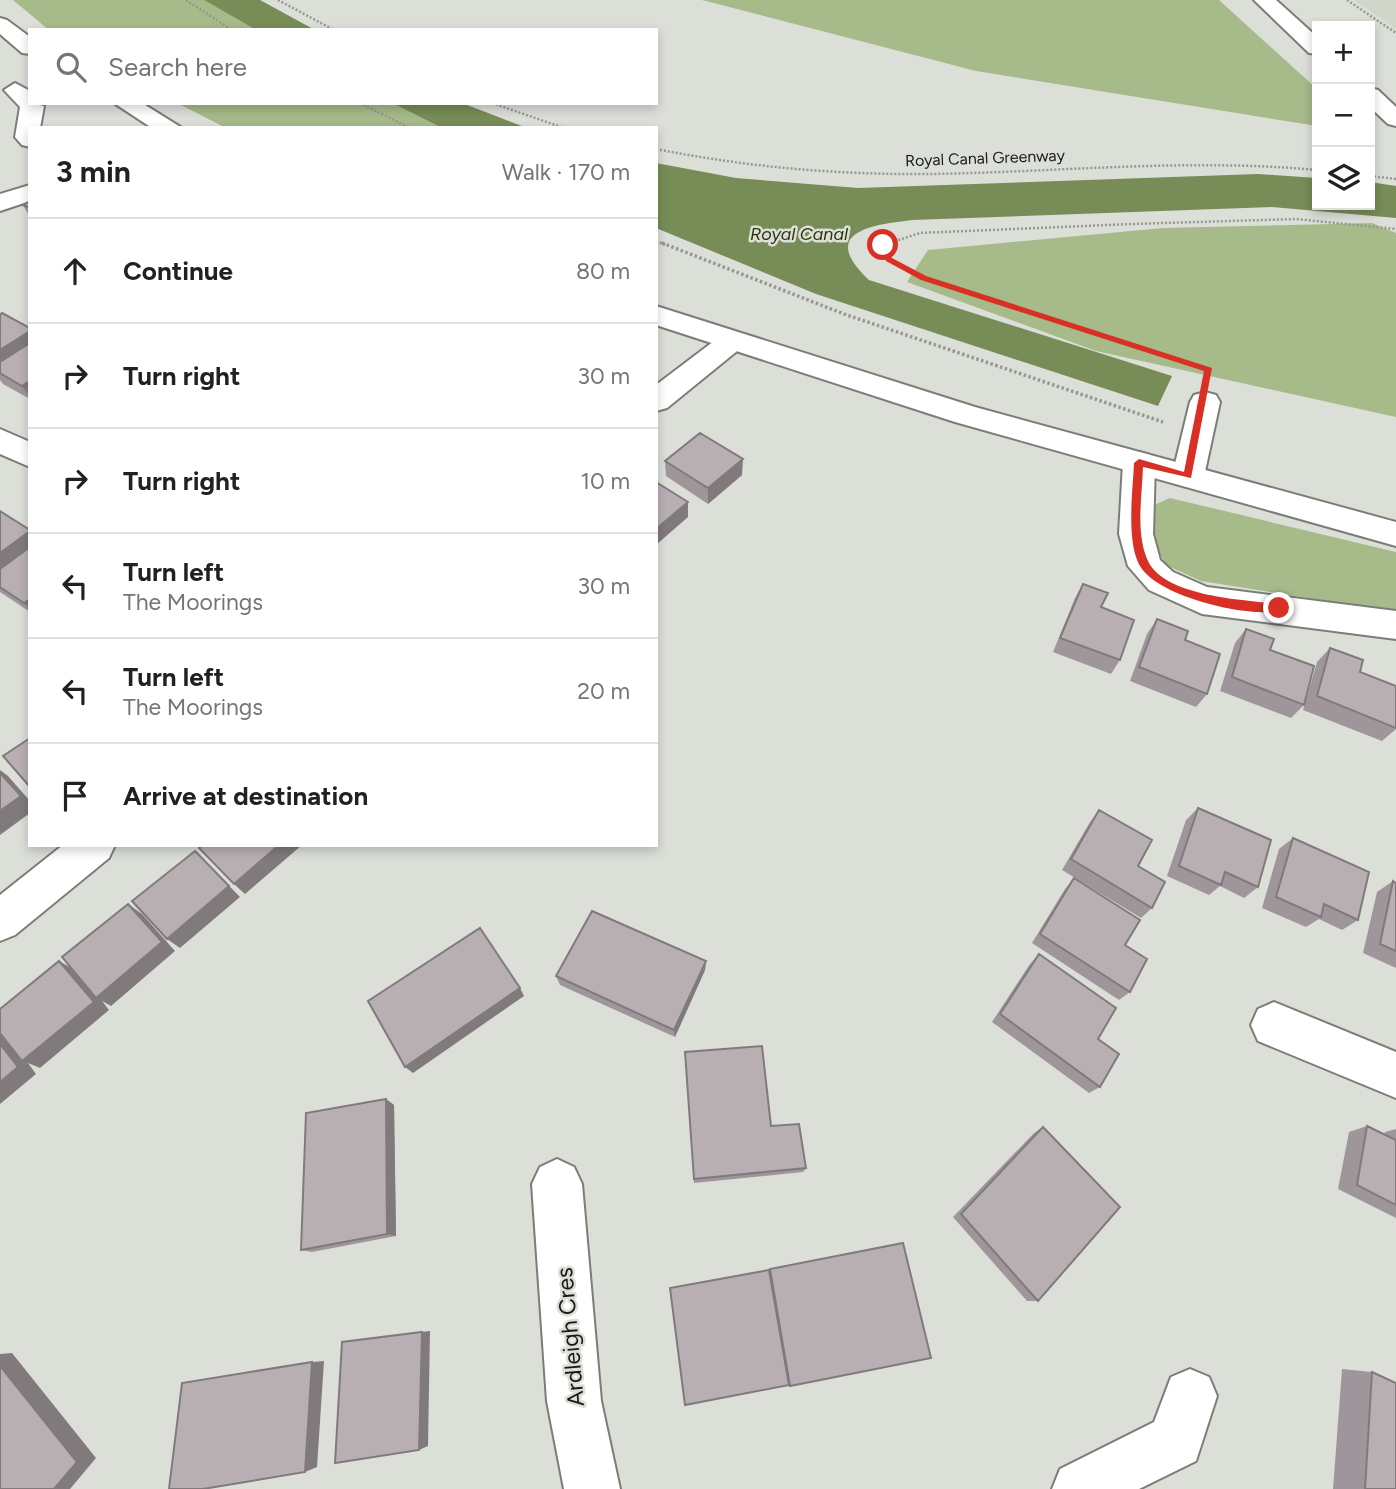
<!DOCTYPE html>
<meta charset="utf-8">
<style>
body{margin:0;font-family:Figtree,sans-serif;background:#f6f6f6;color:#202124}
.controls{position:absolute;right:21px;top:21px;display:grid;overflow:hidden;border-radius:0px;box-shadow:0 4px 10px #0003}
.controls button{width:63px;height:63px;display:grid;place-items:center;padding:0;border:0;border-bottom:2px solid #e0e0e0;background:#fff;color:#202124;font:35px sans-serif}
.stop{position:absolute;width:21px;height:21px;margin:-16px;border:5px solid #d93025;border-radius:50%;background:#fff}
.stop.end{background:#d93025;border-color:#fff;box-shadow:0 2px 7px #0008}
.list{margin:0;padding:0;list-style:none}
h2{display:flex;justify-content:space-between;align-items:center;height:91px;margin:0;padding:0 28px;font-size:30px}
h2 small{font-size:23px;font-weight:400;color:#757577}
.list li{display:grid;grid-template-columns:46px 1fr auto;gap:21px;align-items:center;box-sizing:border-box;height:105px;padding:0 28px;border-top:2px solid #e0e0e0}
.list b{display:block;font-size:26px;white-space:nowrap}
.list p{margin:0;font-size:23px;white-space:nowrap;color:#757577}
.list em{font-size:23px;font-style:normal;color:#757577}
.icon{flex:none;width:38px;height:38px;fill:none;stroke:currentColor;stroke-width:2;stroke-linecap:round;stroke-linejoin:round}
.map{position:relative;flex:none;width:1396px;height:1489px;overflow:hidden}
.search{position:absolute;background:#fff;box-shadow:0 4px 10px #0003;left:28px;top:28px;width:630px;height:77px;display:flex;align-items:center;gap:18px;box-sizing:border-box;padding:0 24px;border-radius:0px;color:#757577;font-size:26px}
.panel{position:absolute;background:#fff;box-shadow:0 4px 10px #0003;left:28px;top:126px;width:630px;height:721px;border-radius:0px}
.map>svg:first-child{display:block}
.built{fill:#d0d6c8}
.green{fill:#a6ba8a}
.water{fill:#778c57}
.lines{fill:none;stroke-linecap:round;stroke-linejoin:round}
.minor-casing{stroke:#7b7e77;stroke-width:4}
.major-casing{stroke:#7b7e77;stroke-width:4}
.path-far1{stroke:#959792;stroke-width:2.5;stroke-dasharray:2 2;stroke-linecap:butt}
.path{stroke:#959792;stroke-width:3.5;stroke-dasharray:2.5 2.5;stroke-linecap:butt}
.minor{fill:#fff;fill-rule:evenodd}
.major{fill:#fff;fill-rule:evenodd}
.wall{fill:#9e969a}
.shaded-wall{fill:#817a7d}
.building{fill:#b8afb3;stroke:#817a7d;stroke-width:2}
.route{fill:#d93025}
.labels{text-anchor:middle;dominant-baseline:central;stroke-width:5;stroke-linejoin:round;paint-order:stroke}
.far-street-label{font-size:16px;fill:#181916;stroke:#dcdfd8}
.far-water-label{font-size:18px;font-style:italic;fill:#28360d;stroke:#dcdfd8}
.near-street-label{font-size:23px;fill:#181916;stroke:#dcdfd8}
</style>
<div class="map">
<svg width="1396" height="1489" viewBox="0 0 1396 1489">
<rect width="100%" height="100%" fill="#dcdfd8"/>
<path class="built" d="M 1354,0 L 1396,0 L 1396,29 Z"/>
<path class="green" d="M 13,0 L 204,0 L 256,30 L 49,30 Z
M 702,0 L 1219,0 L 1317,89 L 1317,126 L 976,71 Z
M 177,103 L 392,103 L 442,128 L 226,128 Z
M 1372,223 L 1396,233 L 1396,417 L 1096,351 L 907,282 L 928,250 L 1163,228 Z
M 1170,498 L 1396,552 L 1396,612 L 1201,581 L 1166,565 L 1153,543 L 1152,506 Z"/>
<path class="water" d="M 204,0 L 260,0 L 315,30 L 256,30 Z
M 392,103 L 462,103 L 527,128 L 442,128 Z
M 656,163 L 736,178 L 858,188 L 1258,174 L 1317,178 L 1317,205 L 1370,205 L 1370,182 L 1396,186 L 1396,218 L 1272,207 L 912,220 C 871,225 818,232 869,280 L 1172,376 L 1158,406 L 816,294 L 656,228 Z"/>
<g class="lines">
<defs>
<path id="minor" d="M 15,83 L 30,91 L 30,103 L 44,106 L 40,128 L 30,128 L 30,147 L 22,145 L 15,137 L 20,107 L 4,90 Z
M 30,185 L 30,201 L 0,211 L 0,194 Z
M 732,332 L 742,335 L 746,341 L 742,347 L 667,408 L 656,411 L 656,385 L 722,335 Z
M 1205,392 L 1216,395 L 1220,402 L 1204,476 L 1199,484 L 1188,487 L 1177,484 L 1172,476 L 1190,402 L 1194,395 Z
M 0,429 L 30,442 L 30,467 L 0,454 Z
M 1139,452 L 1150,455 L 1155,463 L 1153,534 L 1160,560 L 1173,572 L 1207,587 L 1396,611 L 1396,639 L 1202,614 L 1149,590 L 1128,566 L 1119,534 L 1123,463 L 1128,455 Z
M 63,845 L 115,845 L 109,858 L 15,935 L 0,941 L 0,895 Z
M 1274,1002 L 1396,1052 L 1396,1098 L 1258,1041 L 1251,1025 L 1258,1009 Z
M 557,1159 L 574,1167 L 582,1184 L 601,1401 L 620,1489 L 564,1489 L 547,1401 L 532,1184 L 540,1167 Z
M 1190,1369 L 1209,1377 L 1217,1396 L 1196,1461 L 1139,1489 L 1052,1489 L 1060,1469 L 1154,1422 L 1171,1377 Z"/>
<path id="major" d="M 1254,0 L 1276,0 L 1317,37 L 1317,54 L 1309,53 Z
M 0,18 L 7,20 L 30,37 L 30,54 L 22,53 L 0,34 Z
M 1370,88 L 1378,90 L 1396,107 L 1396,126 L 1388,124 L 1370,107 Z
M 114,103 L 142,103 L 182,128 L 152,128 Z
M 656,306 L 975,407 L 1396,522 L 1396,546 L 955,422 L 656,325 Z"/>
</defs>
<use href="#minor" class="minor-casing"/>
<use href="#major" class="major-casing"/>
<path class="path-far1" d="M 186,0 L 232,30
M 278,0 L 334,30
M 1347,0 L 1396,33
M 360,103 L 410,128
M 492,103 L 564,128
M 656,149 C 747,167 838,175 930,174 C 1060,172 1188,158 1317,170
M 1370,176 L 1396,179
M 656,241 L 666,245
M 883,245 L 920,233 L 1131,224 L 1296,219 L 1396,229"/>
<path class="path" d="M 662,243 L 844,314 L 1163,422
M 888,243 L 883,245 L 889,260 L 924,278 L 1205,369"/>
<use href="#minor" class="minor"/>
<use href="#major" class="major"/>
</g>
<path class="wall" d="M 30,201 L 30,217 L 23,205 Z
M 0,315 L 30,328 L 30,399 L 3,384 L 0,380 Z
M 665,461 L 742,475 L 708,504 L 666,476 Z
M 0,511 L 30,530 L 30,612 L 0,592 Z
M 1083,584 L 1101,607 L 1120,660 L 1111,674 L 1053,652 L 1075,598 Z
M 1157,619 L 1185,640 L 1207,694 L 1196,707 L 1130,681 L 1147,634 Z
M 1246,629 L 1270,650 L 1304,705 L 1291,718 L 1220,691 L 1235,643 Z
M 1330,648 L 1360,672 L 1396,686 L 1396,729 L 1382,741 L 1303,710 L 1317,662 Z
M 1198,808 L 1258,887 L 1244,898 L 1220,886 L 1209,895 L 1167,876 L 1186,820 Z
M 1099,810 L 1152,908 L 1141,918 L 1062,870 L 1090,822 Z
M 1293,838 L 1358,920 L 1342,930 L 1319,919 L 1306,927 L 1262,908 L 1279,849 Z
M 1074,878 L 1125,945 L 1130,992 L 1119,1000 L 1032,943 L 1065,889 Z
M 1393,881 L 1396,883 L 1396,968 L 1363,953 L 1377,892 Z
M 1039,954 L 1100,1087 L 1089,1093 L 992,1022 L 1030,964 Z
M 706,961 L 705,970 L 675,1037 L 560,985 L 556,976 Z
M 685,1052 L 806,1168 L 803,1172 L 694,1183 Z
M 386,1099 L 394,1105 L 396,1236 L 312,1252 L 301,1250 Z
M 1367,1126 L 1384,1135 L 1385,1132 L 1396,1129 L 1396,1218 L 1338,1189 L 1349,1132 Z
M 1043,1127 L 1038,1301 L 1027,1301 L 953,1217 L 1034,1133 Z
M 1342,1369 L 1372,1372 L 1396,1489 L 1333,1489 Z"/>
<path class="shaded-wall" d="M 30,331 L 30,354 L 0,373 L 0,350 Z
M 30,381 L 30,389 L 26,387 L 30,392 L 30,396 L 22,386 Z
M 743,459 L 742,475 L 708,504 L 708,488 Z
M 688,502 L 688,517 L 656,545 L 656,529 Z
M 30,531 L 30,556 L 0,578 L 0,553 Z
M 30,599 L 30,609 L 24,603 Z
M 0,770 L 8,776 L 30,801 L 30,813 L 0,835 Z
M 279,845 L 302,845 L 245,894 L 234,884 Z
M 195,851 L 240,897 L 180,948 L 167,939 Z
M 128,904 L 142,914 L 175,951 L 111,1006 L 102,1001 L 109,1010 L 40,1068 L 28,1063 L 36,1074 L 0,1104 L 0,1030 L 59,961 L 75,970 Z
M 706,961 L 705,970 L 675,1037 L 674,1030 Z
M 520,988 L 524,996 L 413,1073 L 405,1067 Z
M 386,1099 L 394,1105 L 396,1236 L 387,1234 Z
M 430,1331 L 428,1446 L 419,1450 L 422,1332 Z
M 12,1353 L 96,1458 L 70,1489 L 54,1489 L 0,1366 L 0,1354 Z
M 324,1361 L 317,1467 L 305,1472 L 312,1362 Z"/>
<path class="building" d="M 30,201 L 30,208 L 23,205 Z
M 2,313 L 30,328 L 30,331 L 0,350 L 0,315 Z
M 30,343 L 30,381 L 22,386 L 0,373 L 0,362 Z
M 700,433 L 743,459 L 708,488 L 665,461 Z
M 656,482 L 688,502 L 656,529 Z
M 0,511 L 30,530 L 30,531 L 0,553 Z
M 30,547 L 30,599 L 24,603 L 0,587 L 0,569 Z
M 1083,584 L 1108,593 L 1101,607 L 1134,620 L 1120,660 L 1060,638 Z
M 1157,619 L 1188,631 L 1185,640 L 1220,654 L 1207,694 L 1139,667 Z
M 1246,629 L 1274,639 L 1270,650 L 1314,666 L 1304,705 L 1232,677 Z
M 1330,648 L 1363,660 L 1360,672 L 1396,686 L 1396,728 L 1317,696 Z
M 30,738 L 30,787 L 3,756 Z
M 0,773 L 21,796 L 0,811 Z
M 1198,808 L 1271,840 L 1258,887 L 1225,872 L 1221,885 L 1179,866 Z
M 1099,810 L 1152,840 L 1138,866 L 1165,882 L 1152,908 L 1071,859 Z
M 1293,838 L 1369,872 L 1358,920 L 1324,904 L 1321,917 L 1276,897 Z
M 202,845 L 279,845 L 234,884 L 199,848 Z
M 195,851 L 229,886 L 167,939 L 132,901 Z
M 1074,878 L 1140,920 L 1125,945 L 1147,959 L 1130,992 L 1040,934 Z
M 1393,881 L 1396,883 L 1396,951 L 1380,944 Z
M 128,904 L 162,942 L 96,998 L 62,957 Z
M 592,911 L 706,961 L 674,1030 L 556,976 Z
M 480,928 L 520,988 L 405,1067 L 368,1001 Z
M 1039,954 L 1116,1008 L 1098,1039 L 1119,1054 L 1100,1087 L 1000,1014 Z
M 59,961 L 94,1002 L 22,1061 L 0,1033 L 0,1009 Z
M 0,1044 L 18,1067 L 0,1082 Z
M 762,1046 L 771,1126 L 799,1124 L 806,1168 L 694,1179 L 685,1052 Z
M 386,1099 L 387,1234 L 301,1250 L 306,1113 Z
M 1367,1126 L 1396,1140 L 1396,1205 L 1357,1185 Z
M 1043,1127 L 1120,1207 L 1038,1301 L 961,1214 Z
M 903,1243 L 931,1358 L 790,1386 L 770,1269 Z
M 769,1270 L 789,1385 L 685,1405 L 670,1288 Z
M 422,1332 L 419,1450 L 335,1463 L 342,1342 Z
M 312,1362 L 305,1472 L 203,1489 L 169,1489 L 182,1383 Z
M 0,1366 L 77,1462 L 54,1489 L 0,1489 Z
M 1372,1372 L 1396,1383 L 1396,1489 L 1365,1489 Z"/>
<path class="route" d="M 883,243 L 892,258 L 926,276 L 1212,368 L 1191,478 L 1143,467 C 1142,497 1135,536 1149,563 C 1168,597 1245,600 1279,604 L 1283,605 L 1283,611 C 1249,618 1163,598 1142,569 C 1125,546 1133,491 1134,463 L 1139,459 L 1184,472 L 1204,371 L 921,280 L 886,261 L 879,245 Z"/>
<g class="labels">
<g class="far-street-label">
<text transform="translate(985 158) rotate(-2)">Royal Canal Greenway</text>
</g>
<g class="far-water-label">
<text x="799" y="234">Royal Canal</text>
</g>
<g class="near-street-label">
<text transform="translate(570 1337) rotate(-95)">Ardleigh Cres</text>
</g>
</g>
</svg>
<div class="controls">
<button>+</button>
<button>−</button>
<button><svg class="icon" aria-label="layers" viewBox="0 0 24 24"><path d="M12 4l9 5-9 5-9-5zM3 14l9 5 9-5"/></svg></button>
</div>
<div class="stop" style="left:883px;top:245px"></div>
<div class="stop end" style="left:1279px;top:608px"></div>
<div class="search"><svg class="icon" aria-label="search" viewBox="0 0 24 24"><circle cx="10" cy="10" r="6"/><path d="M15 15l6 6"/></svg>Search here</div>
<section class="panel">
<h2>3 min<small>Walk · 170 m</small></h2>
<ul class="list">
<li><svg class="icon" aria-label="ahead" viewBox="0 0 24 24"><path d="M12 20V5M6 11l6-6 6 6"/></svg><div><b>Continue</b></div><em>80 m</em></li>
<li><svg class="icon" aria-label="right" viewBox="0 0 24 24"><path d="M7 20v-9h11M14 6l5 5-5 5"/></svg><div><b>Turn right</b></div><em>30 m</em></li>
<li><svg class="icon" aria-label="right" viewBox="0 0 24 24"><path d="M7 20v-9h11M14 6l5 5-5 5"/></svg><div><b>Turn right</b></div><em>10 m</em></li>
<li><svg class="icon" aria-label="left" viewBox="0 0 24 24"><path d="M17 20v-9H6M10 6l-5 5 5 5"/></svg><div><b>Turn left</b><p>The Moorings</p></div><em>30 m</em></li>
<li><svg class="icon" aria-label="left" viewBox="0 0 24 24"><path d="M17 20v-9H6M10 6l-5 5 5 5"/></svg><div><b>Turn left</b><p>The Moorings</p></div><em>20 m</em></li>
<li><svg class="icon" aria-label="arrive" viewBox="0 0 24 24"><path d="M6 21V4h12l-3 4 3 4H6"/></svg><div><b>Arrive at destination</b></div></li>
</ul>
</section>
</div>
